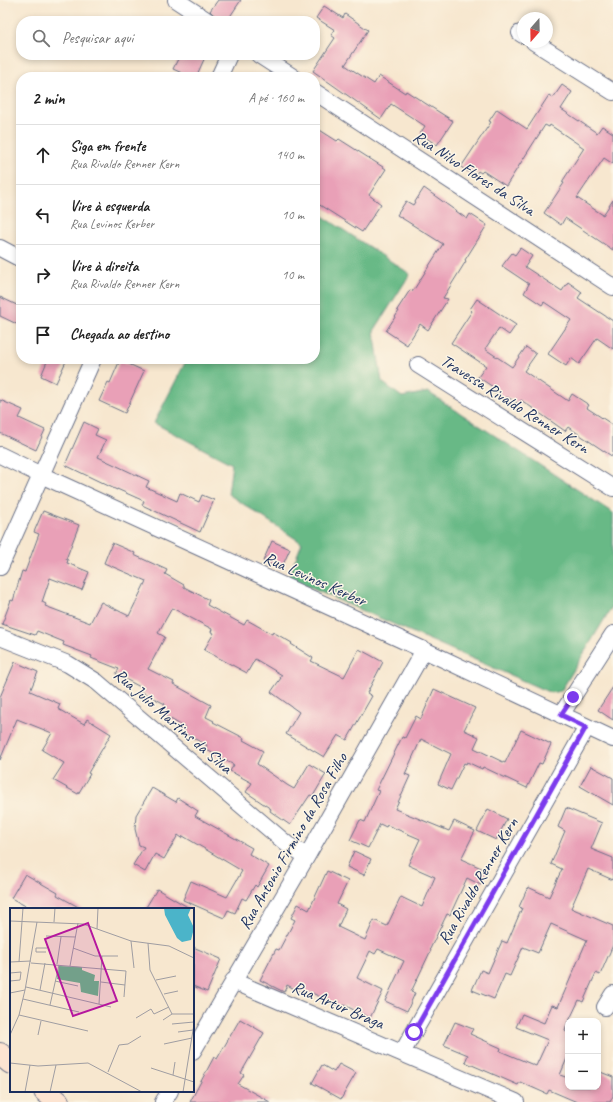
<!DOCTYPE html>
<html lang="pt">
<meta charset="utf-8">
<style>
body{margin:0;font-family:Caveat,sans-serif;background:#f6f6f6;color:#222}
.controls{position:absolute;right:12px;bottom:12px;display:grid;overflow:hidden;border-radius:8px;box-shadow:0 2px 6px #0003}
.controls button{width:36px;height:36px;display:grid;place-items:center;padding:0;border:0;border-bottom:1px solid #e0e0e0;background:#fff;color:#222;font:20px sans-serif}
.compass{position:absolute;left:517px;top:12px;width:36px;height:36px;border-radius:50%;background:#fff;box-shadow:0 2px 6px #0003;rotate:200deg}
.stop{position:absolute;width:12px;height:12px;margin:-9px;border:3px solid #7c3aed;border-radius:50%;background:#fff}
.stop.end{background:#7c3aed;border-color:#fff;box-shadow:0 1px 4px #0008}
.list{margin:0;padding:0;list-style:none}
h2{display:flex;justify-content:space-between;align-items:center;height:52px;margin:0;padding:0 16px;font-size:17px}
h2 small{font-size:13px;font-weight:400;color:#767676}
.list li{display:grid;grid-template-columns:26px 1fr auto;gap:12px;align-items:center;box-sizing:border-box;height:60px;padding:0 16px;border-top:1px solid #e0e0e0}
.list b{display:block;font-size:15px;white-space:nowrap}
.list p{margin:0;font-size:13px;white-space:nowrap;color:#767676}
.list em{font-size:13px;font-style:normal;color:#767676}
.icon{flex:none;width:22px;height:22px;fill:none;stroke:currentColor;stroke-width:2;stroke-linecap:round;stroke-linejoin:round}
.map{position:relative;flex:none;width:613px;height:1102px;overflow:hidden}
.search{position:absolute;background:#fff;box-shadow:0 2px 6px #0003;left:16px;top:16px;width:304px;height:44px;display:flex;align-items:center;gap:10px;box-sizing:border-box;padding:0 14px;border-radius:16px;color:#767676;font-size:15px}
.panel{position:absolute;background:#fff;box-shadow:0 2px 6px #0003;left:16px;top:72px;width:304px;height:292px;border-radius:16px}
.map>svg:first-child{display:block}
.forest{fill:#68b986;stroke:#427472}
.building{fill:#e9a0b7}
.lines{fill:none;stroke-linecap:round;stroke-linejoin:round}
.street-casing{stroke:#686f86;stroke-width:18}
.secondary-casing{stroke:#686f86;stroke-width:24}
.street{stroke:#fff;stroke-width:16}
.secondary{stroke:#fde4d1;stroke-width:22}
.route{stroke:#7c3aed;stroke-width:5}
.labels{text-anchor:middle;dominant-baseline:central;stroke-width:3;stroke-linejoin:round;paint-order:stroke}
.street-label{font-size:17px;fill:#1b2f5e;stroke:#fcf5e5}
.inset-road{fill:none;stroke:#9f9da2;stroke-width:1}
.view{fill:#b5179e;fill-opacity:0.15;stroke:#b5179e;stroke-width:2}
.inset-edge{fill:none;stroke:#1b2f5e;stroke-width:2}
</style>
<div class="map">
<svg width="613" height="1102" viewBox="0 0 613 1102">
<rect width="100%" height="100%" fill="#fcf5e5"/>
<filter id="ink" filterUnits="userSpaceOnUse"><feTurbulence type="fractalNoise" baseFrequency=".025" numOctaves="2"/><feDisplacementMap in="SourceGraphic" scale="8" xChannelSelector="R" yChannelSelector="G"/><feConvolveMatrix kernelMatrix="1 2 1 2 8 2 1 2 1" color-interpolation-filters="sRGB"/></filter>
<filter id="wash" filterUnits="userSpaceOnUse"><feTurbulence type="fractalNoise" baseFrequency=".012" numOctaves="4" result="noise"/><feDisplacementMap in="SourceGraphic" scale="16" xChannelSelector="R" yChannelSelector="G"/><feGaussianBlur stdDeviation="0.9" result="paint"/><feColorMatrix in="noise" values="0 0 0 0 0 0 0 0 0 0 0 0 0 0 0 0 0 1.4 0 .05"/><feComposite in="paint" operator="in"/></filter>
<g filter="url(#wash)">
<rect width="100%" height="100%" fill="#f7e7cf"/>
<path class="forest" d="M 315,211 L 410,274 L 374,331 L 382,382 L 402,397 L 428,392 L 613,513 L 613,605 L 561,691 L 551,693 L 288,578 L 302,543 L 228,494 L 232,464 L 154,423 L 187,359 L 315,359 Z"/>
<g id="blocks">
<path class="building" d="M 218,0 L 241,0 L 227,21 L 220,21 L 210,11 Z
M 324,6 L 343,18 L 345,14 L 368,30 L 345,65 L 374,84 L 379,76 L 405,93 L 406,91 L 453,121 L 437,145 L 420,134 L 425,126 L 391,104 L 381,119 L 313,71 L 335,38 L 331,35 L 335,30 L 316,18 Z
M 180,55 L 206,55 L 196,77 L 191,77 L 173,69 Z
M 562,85 L 572,92 L 561,109 L 597,133 L 602,126 L 613,133 L 613,164 L 604,158 L 577,198 L 603,215 L 613,200 L 613,250 L 565,218 L 561,225 L 544,213 L 564,183 L 562,182 L 584,148 L 550,125 L 549,127 L 545,125 L 506,186 L 483,171 L 481,173 L 478,171 L 474,176 L 461,167 L 491,122 L 489,121 L 497,109 L 527,129 L 549,95 L 553,98 Z
M 315,127 L 337,141 L 339,139 L 386,169 L 369,195 L 381,204 L 362,232 L 315,202 Z
M 424,188 L 467,219 L 470,214 L 487,225 L 465,260 L 466,261 L 443,298 L 448,299 L 428,330 L 420,324 L 407,345 L 386,331 L 399,311 L 397,310 L 410,290 L 413,291 L 443,244 L 397,215 L 406,201 L 413,205 Z
M 520,248 L 532,256 L 525,267 L 562,291 L 568,282 L 582,292 L 578,298 L 613,321 L 613,349 L 597,338 L 579,364 L 571,358 L 566,366 L 548,354 L 571,320 L 544,302 L 542,305 L 524,293 L 529,284 L 502,266 L 512,253 L 515,255 Z
M 0,297 L 21,307 L 21,326 L 0,316 Z
M 477,299 L 516,325 L 509,335 L 499,328 L 485,349 L 512,367 L 526,347 L 536,354 L 524,371 L 568,401 L 572,394 L 589,405 L 587,408 L 613,425 L 613,457 L 568,427 L 565,431 L 521,400 L 519,404 L 507,397 L 505,400 L 495,394 L 497,390 L 496,389 L 478,377 L 486,366 L 451,343 L 472,311 L 470,309 Z
M 48,359 L 67,359 L 56,383 L 41,376 Z
M 120,360 L 144,371 L 125,413 L 99,401 L 108,382 L 110,383 Z
M 0,400 L 23,410 L 19,418 L 45,430 L 36,450 L 0,433 Z
M 84,422 L 98,429 L 95,435 L 106,440 L 98,457 L 149,481 L 146,487 L 177,501 L 180,493 L 199,502 L 202,495 L 214,500 L 200,532 L 142,505 L 144,501 L 117,489 L 117,490 L 65,465 Z
M 43,511 L 79,525 L 66,559 L 68,560 L 67,563 L 89,572 L 82,590 L 50,578 L 42,602 L 46,604 L 45,606 L 90,623 L 101,602 L 129,616 L 146,581 L 104,563 L 112,543 L 135,553 L 134,555 L 167,570 L 165,574 L 184,585 L 184,587 L 209,600 L 207,605 L 244,625 L 247,620 L 272,634 L 273,632 L 292,643 L 291,644 L 313,658 L 311,661 L 344,677 L 359,649 L 383,662 L 367,693 L 372,696 L 347,740 L 338,735 L 324,757 L 286,734 L 299,712 L 271,692 L 281,678 L 280,678 L 282,675 L 255,659 L 247,673 L 204,650 L 214,633 L 211,632 L 212,629 L 172,608 L 158,633 L 165,637 L 148,669 L 174,682 L 173,684 L 211,705 L 206,717 L 214,721 L 213,722 L 244,738 L 243,740 L 263,751 L 257,764 L 287,785 L 294,789 L 309,764 L 326,774 L 313,796 L 310,795 L 290,825 L 270,811 L 271,809 L 246,792 L 252,783 L 230,771 L 234,765 L 205,749 L 207,745 L 183,733 L 186,728 L 160,713 L 165,704 L 140,691 L 142,688 L 116,674 L 119,669 L 91,658 L 92,656 L 63,645 L 64,642 L 37,631 L 35,635 L 2,624 L 11,600 L 13,601 L 22,571 L 25,572 L 39,534 L 34,532 Z
M 272,541 L 290,549 L 281,569 L 263,561 Z
M 15,662 L 38,672 L 30,691 L 60,704 L 58,709 L 84,724 L 87,719 L 111,734 L 88,773 L 90,774 L 78,794 L 53,780 L 64,763 L 42,750 L 52,733 L 17,719 L 0,760 L 0,697 Z
M 613,687 L 613,720 L 598,710 Z
M 434,689 L 475,708 L 464,730 L 479,737 L 474,748 L 505,763 L 521,730 L 551,744 L 542,764 L 539,763 L 527,788 L 483,767 L 482,769 L 467,762 L 466,764 L 464,763 L 451,790 L 438,784 L 451,754 L 421,739 L 405,774 L 410,776 L 395,809 L 449,831 L 454,821 L 475,831 L 461,859 L 488,871 L 481,885 L 467,878 L 450,915 L 447,914 L 430,949 L 431,950 L 411,992 L 415,993 L 407,1011 L 385,1001 L 404,961 L 378,949 L 375,954 L 370,951 L 357,978 L 383,991 L 370,1018 L 344,1005 L 343,1008 L 310,992 L 308,996 L 287,985 L 284,992 L 260,980 L 276,949 L 279,950 L 295,920 L 291,918 L 298,904 L 309,910 L 327,871 L 348,881 L 337,904 L 346,909 L 338,927 L 365,940 L 374,920 L 387,926 L 401,897 L 422,907 L 435,877 L 408,865 L 420,839 L 387,825 L 386,827 L 380,824 L 368,848 L 350,840 L 360,820 L 365,822 L 379,791 L 376,790 L 402,737 L 405,738 L 416,716 L 421,719 Z
M 591,766 L 613,778 L 613,805 L 580,786 Z
M 152,788 L 176,802 L 178,798 L 198,811 L 195,816 L 252,848 L 249,854 L 269,866 L 257,887 L 255,885 L 246,900 L 242,898 L 235,913 L 228,910 L 224,918 L 183,900 L 191,881 L 227,897 L 242,871 L 183,836 L 182,838 L 178,835 L 164,859 L 155,854 L 145,872 L 133,865 L 144,847 L 139,845 L 135,829 L 136,815 Z
M 566,808 L 602,823 L 591,849 L 613,858 L 613,880 L 588,869 L 571,908 L 613,926 L 613,945 L 600,975 L 596,973 L 583,1002 L 579,1000 L 569,1021 L 568,1021 L 565,1031 L 568,1033 L 568,1056 L 560,1075 L 568,1078 L 568,1087 L 598,1087 L 598,1071 L 613,1077 L 613,1096 L 610,1102 L 577,1102 L 549,1090 L 547,1094 L 520,1082 L 518,1085 L 465,1062 L 468,1055 L 444,1045 L 455,1022 L 473,1029 L 470,1034 L 501,1048 L 500,1051 L 536,1066 L 548,1040 L 516,1027 L 522,1014 L 544,1023 L 552,1005 L 558,1007 L 587,940 L 551,924 L 538,953 L 523,947 L 510,976 L 505,974 L 494,999 L 472,990 L 481,970 L 488,973 L 502,941 L 507,943 L 522,908 L 519,907 L 528,887 L 549,897 L 562,869 L 551,864 L 565,831 L 558,827 Z
M 488,809 L 507,819 L 496,840 L 477,831 Z
M 354,851 L 371,859 L 364,875 L 347,867 Z
M 25,874 L 58,893 L 57,895 L 82,909 L 31,909 L 11,898 Z
M 157,889 L 191,909 L 145,909 Z
M 193,947 L 221,959 L 207,992 L 193,986 Z
M 240,1019 L 264,1033 L 241,1073 L 244,1075 L 238,1084 L 270,1102 L 190,1102 L 214,1057 L 217,1059 Z
M 339,1064 L 356,1073 L 341,1099 L 312,1083 L 322,1065 L 334,1072 Z"/>
</g>
</g>
<g filter="url(#ink)">
<use href="#blocks" fill-opacity="0" stroke="#686f86" stroke-width="1"/>
<g class="lines">
<defs>
<path id="street" d="M 176,0 L 208,21
M 520,33 L 523,35
M 534,42 L 613,92
M 259,55 L 293,77
M 219,77 L 229,55
M 315,92 L 613,287
M 0,248 L 21,259
M 418,365 L 613,488
M 0,455 L 41,475 L 424,650 L 613,739
M 0,567 L 93,359
M 0,637 L 68,664 L 97,682 L 288,845 L 307,856
M 561,715 L 613,634
M 233,981 L 516,1102
M 605,1007 L 613,994
M 193,1051 L 307,856 L 424,650
M 402,1053 L 587,727
M 163,1102 L 170,1091"/>
<path id="secondary" d="M 0,1054 L 11,1063
M 45,1091 L 58,1102"/>
</defs>
<use href="#street" class="street-casing"/>
<use href="#secondary" class="secondary-casing"/>
<use href="#street" class="street"/>
<use href="#secondary" class="secondary"/>
</g>
</g>
<g class="lines" filter="url(#ink)">
<path class="route" d="M 414,1032 L 586,727 L 561,715 L 573,697"/>
</g>
<g class="labels">
<g class="street-label">
<text transform="translate(474 173) rotate(33)">Rua Nilvo Flores da Silva</text>
<text transform="translate(515 404) rotate(32)">Travessa Rivaldo Renner Kern</text>
<text transform="translate(315 579) rotate(24)">Rua Levinos Kerber</text>
<text transform="translate(173 721) rotate(41)">Rua Julio Martins da Silva</text>
<text transform="translate(293 841) rotate(-60)">Rua Antonio Firmino da Rosa Filho</text>
<text transform="translate(478 881) rotate(-60)">Rua Rivaldo Renner Kern</text>
<text transform="translate(338 1005) rotate(23)">Rua Artur Braga</text>
</g>
</g>
<g transform="translate(10 908)">
<rect width="184" height="184" fill="#f7e7cf"/>
<path d="M 49,58 L 72,59 L 72,62 L 85,67 L 84,73 L 89,73 L 88,88 L 71,84 L 70,75 L 47,71 Z" fill="#68b986"/>
<path d="M 154,0 L 181,0 L 178,7 L 184,20 L 181,32 L 172,34 L 167,30 L 155,7 Z" fill="#4bb4c9"/>
<path class="inset-road" d="M 0,13 L 73,16 L 121,33 L 159,38 L 184,50M 44,14 L 45,0M 87,21 L 88,0M 36,28 L 65,29M 121,33 L 124,60M 138,35 L 140,62 L 162,106M 63,40 L 85,48 L 108,48M 36,44 L 26,44 L 26,40 L 37,40M 0,54 L 21,53M 9,54 L 13,0M 21,55 L 116,63 L 114,89M 47,56 L 51,29M 60,58 L 68,15M 0,65 L 11,64 L 10,72 L 0,73M 146,72 L 166,68M 45,73 L 68,78M 91,74 L 115,77M 16,79 L 101,99M 30,82 L 35,55M 0,85 L 15,82M 154,86 L 168,83M 13,91 L 69,104M 89,96 L 92,48M 40,97 L 49,57M 9,107 L 78,123M 126,110 L 141,101 L 144,106 L 159,99M 153,112 L 162,106 L 184,106M 162,116 L 184,114M 168,124 L 183,122M 0,127 L 9,107 L 15,82 L 27,14M 28,127 L 31,113M 154,136 L 182,130M 0,155 L 28,158 L 78,155 L 132,184M 141,160 L 184,174M 98,164 L 109,137 L 118,136 L 131,128M 163,167 L 165,154M 15,184 L 20,157M 40,184 L 46,157M 173,184 L 184,116"/>
<path class="view" d="M 78,15 L 107,93 L 63,108 L 35,31 Z"/>
<rect width="184" height="184" class="inset-edge"/>
</g>
</svg>
<div class="controls">
<button>+</button>
<button>−</button>
</div>
<svg class="compass" viewBox="-18 -18 36 36"><path d="M0-13l5 13h-10z" fill="#e53935"/><path d="M0 13l5-13h-10z" fill="#767676"/></svg>
<div class="stop" style="left:414px;top:1032px"></div>
<div class="stop end" style="left:573px;top:697px"></div>
<div class="search"><svg class="icon" aria-label="search" viewBox="0 0 24 24"><circle cx="10" cy="10" r="6"/><path d="M15 15l6 6"/></svg>Pesquisar aqui</div>
<section class="panel">
<h2>2 min<small>A pé · 160 m</small></h2>
<ul class="list">
<li><svg class="icon" aria-label="ahead" viewBox="0 0 24 24"><path d="M12 20V5M6 11l6-6 6 6"/></svg><div><b>Siga em frente</b><p>Rua Rivaldo Renner Kern</p></div><em>140 m</em></li>
<li><svg class="icon" aria-label="left" viewBox="0 0 24 24"><path d="M17 20v-9H6M10 6l-5 5 5 5"/></svg><div><b>Vire à esquerda</b><p>Rua Levinos Kerber</p></div><em>10 m</em></li>
<li><svg class="icon" aria-label="right" viewBox="0 0 24 24"><path d="M7 20v-9h11M14 6l5 5-5 5"/></svg><div><b>Vire à direita</b><p>Rua Rivaldo Renner Kern</p></div><em>10 m</em></li>
<li><svg class="icon" aria-label="arrive" viewBox="0 0 24 24"><path d="M6 21V4h12l-3 4 3 4H6"/></svg><div><b>Chegada ao destino</b></div></li>
</ul>
</section>
</div>
